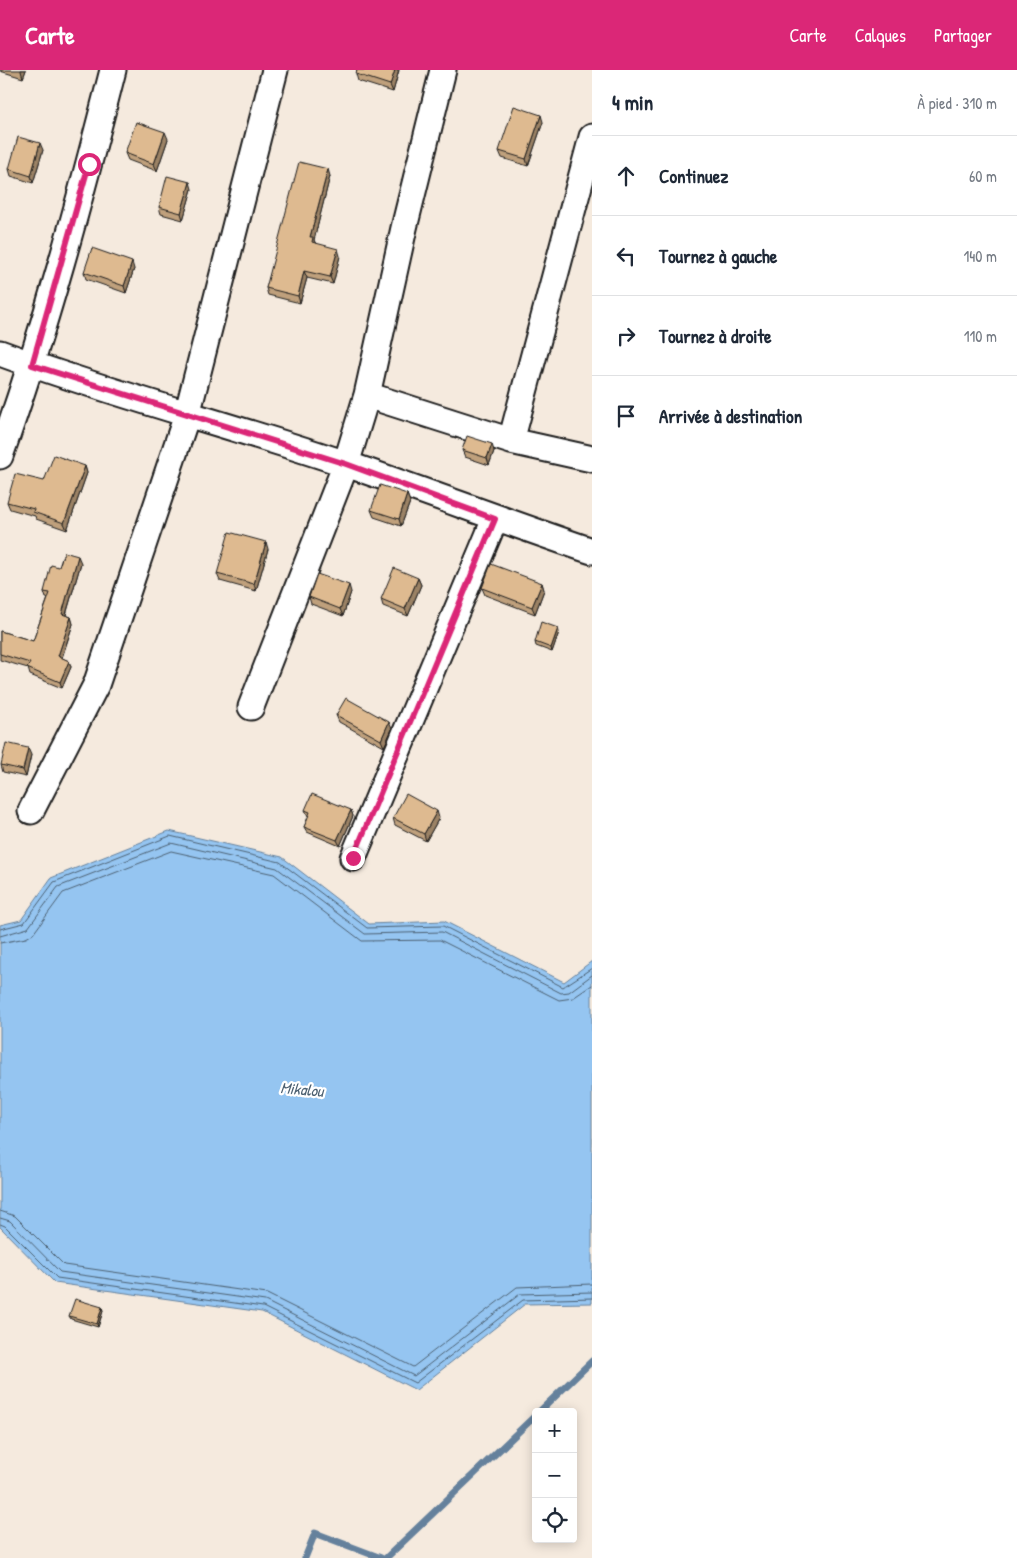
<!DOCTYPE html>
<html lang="fr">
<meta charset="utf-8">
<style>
body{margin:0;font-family:"Patrick Hand",sans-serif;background:#f6f6f7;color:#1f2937}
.controls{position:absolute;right:15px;bottom:15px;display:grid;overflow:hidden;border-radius:5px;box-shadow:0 2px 12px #0003}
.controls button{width:45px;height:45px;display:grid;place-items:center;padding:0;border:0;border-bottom:1px solid #e0e1e3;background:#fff;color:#1f2937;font:25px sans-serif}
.stop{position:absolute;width:15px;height:15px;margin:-11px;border:4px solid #db2777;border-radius:50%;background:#fff}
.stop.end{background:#db2777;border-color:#fff;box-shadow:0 1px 5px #0008}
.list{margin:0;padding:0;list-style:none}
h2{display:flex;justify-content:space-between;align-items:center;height:65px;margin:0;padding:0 20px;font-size:21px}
h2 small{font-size:16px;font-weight:400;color:#747a83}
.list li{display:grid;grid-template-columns:32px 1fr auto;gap:15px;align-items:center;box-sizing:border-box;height:80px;padding:0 20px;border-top:1px solid #e0e1e3}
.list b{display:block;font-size:19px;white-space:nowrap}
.list em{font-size:16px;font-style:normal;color:#747a83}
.icon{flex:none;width:28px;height:28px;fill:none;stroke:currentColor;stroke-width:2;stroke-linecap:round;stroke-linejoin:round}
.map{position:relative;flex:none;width:592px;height:1488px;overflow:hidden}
header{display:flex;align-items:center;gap:30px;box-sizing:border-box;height:70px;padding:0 25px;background:#db2777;color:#fff}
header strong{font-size:24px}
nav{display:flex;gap:28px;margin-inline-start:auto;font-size:18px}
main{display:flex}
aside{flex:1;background:#fff}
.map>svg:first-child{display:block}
.water{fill:#95c5f1;stroke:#65819c}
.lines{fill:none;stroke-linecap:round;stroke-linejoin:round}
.shore{stroke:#4c6071;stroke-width:1}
.stream{stroke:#65819c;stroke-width:7}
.minor-casing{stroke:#1c1c1c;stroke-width:29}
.minor{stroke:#fff;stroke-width:25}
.wall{fill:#bfa07c;stroke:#1c1c1c}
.shaded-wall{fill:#9b8265;stroke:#1c1c1c}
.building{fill:#deba90;stroke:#1c1c1c}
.route{stroke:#db2777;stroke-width:6}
.labels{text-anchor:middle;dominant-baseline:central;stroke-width:4.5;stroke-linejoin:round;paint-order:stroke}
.water-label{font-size:16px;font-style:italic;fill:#4c6071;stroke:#fff}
</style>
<header>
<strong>Carte</strong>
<nav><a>Carte</a><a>Calques</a><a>Partager</a></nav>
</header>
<main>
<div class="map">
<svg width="592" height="1488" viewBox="0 0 592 1488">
<rect width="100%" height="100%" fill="#f5eade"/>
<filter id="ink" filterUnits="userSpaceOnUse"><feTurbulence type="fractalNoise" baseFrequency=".02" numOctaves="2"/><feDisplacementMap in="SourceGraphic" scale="10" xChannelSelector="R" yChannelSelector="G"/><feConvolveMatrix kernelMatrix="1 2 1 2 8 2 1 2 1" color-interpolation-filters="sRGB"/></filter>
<g filter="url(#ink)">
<path class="water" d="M 169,761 L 282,787 L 369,854 L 444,851 L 564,912 L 592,891 L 592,1233 L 525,1234 L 416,1320 L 262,1242 L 55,1213 L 0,1157 L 0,855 L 21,850 L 51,808 Z"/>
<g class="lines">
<path class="shore" d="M 0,859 L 24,853 L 54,812 L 170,766 L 280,792 L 367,858 L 443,856 L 563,917 L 592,898
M 0,866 L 28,858 L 58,817 L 171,773 L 277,798 L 365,864 L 442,862 L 561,923 L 569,922 L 592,905
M 0,873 L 26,868 L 33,864 L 63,823 L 171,781 L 274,804 L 362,871 L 440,870 L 559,930 L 573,928 L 592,915
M 0,1141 L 15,1146 L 64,1195 L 267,1224 L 413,1297 L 517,1217 L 592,1214
M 0,1148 L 10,1151 L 60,1202 L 265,1231 L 414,1306 L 520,1224 L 592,1222
M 0,1154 L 5,1156 L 57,1208 L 263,1237 L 415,1313 L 523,1230 L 592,1228"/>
<path class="stream" d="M 539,1342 L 592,1291
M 305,1488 L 315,1463 L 381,1488
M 386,1488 L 536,1345"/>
<defs>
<path id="minor" d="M 0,283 C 114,325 231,355 346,394 C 428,422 509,453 592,481
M 367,325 L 511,371 L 592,389
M 511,371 L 592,67
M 0,386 C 45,259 80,130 113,0
M 251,637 L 346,394 L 367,325 L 404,158 L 443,0
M 31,741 L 96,615 L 187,345 L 275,0
M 353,788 L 495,449"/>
</defs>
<use href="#minor" class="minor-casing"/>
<use href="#minor" class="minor"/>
</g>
<path class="wall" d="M 0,0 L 26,0 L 23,8 L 0,1 Z
M 357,0 L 399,0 L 393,22 L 358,11 L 356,4 Z
M 543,52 L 528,96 L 502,88 L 499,81 Z
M 168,69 L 157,101 L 128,90 L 125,83 Z
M 43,80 L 33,113 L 11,106 L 9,99 Z
M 330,106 L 314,170 L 315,173 L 340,186 L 333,214 L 307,208 L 300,233 L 268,225 L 266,218 Z
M 192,119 L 183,150 L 161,144 L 159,137 Z
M 134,199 L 126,223 L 86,209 L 84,202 Z
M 462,380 L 494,381 L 489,395 L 465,387 Z
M 85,396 L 87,403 L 67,460 L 36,449 L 35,446 L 10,439 L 7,432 L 44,411 Z
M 407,424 L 410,432 L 401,456 L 374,447 L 371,440 Z
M 268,479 L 256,521 L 220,511 L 217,504 Z
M 81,493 L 66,545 L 71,547 L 73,554 L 62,588 L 69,591 L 71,597 L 62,618 L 30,605 L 28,598 L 0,590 L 0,561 L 33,571 L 48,528 L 46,528 L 44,522 L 59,497 Z
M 418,508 L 421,515 L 408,546 L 383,536 L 381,529 Z
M 542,513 L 544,520 L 535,544 L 485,525 L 482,518 Z
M 351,522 L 343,546 L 311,534 L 309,527 Z
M 559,562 L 552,582 L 536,576 L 535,572 Z
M 336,645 L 392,659 L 384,677 L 339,652 Z
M 31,685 L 26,707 L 3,702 L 1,695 Z
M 305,740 L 351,740 L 353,746 L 340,776 L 307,762 L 304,757 L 309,746 L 308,746 Z
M 393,748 L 439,748 L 426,771 L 395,755 Z
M 102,1237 L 103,1241 L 98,1257 L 71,1249 L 69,1246 Z"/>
<path class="shaded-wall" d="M 21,0 L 26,0 L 23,8 L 21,1 Z
M 395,0 L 399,0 L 393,22 L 390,15 Z
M 541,45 L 543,52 L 528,96 L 526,89 Z
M 165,62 L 168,69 L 157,101 L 154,94 Z
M 40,73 L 43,80 L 33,113 L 31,106 Z
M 328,99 L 330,106 L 314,170 L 316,174 L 314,179 L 310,167 Z
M 190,112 L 192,119 L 183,150 L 181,143 Z
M 338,179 L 340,186 L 333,214 L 330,207 Z
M 132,192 L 134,199 L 126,223 L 124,216 Z
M 304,201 L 307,208 L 300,233 L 298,226 Z
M 492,374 L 494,381 L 489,395 L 487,388 Z
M 85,396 L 87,403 L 67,460 L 64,453 Z
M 407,424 L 410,432 L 401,456 L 399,449 Z
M 266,472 L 268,479 L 256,521 L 254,514 Z
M 78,486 L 81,493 L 64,551 L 62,544 Z
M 418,508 L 421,515 L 408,546 L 405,539 Z
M 542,513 L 544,520 L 535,544 L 532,537 Z
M 349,515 L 351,522 L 343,546 L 340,539 Z
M 71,547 L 73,554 L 60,593 L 58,586 Z
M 558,558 L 559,562 L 552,582 L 551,578 Z
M 69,591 L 71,597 L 62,618 L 60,612 Z
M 389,652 L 392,659 L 384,677 L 381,670 Z
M 28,678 L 31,685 L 26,707 L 23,700 Z
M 351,740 L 353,746 L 340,776 L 337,770 Z
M 437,741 L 439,748 L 426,771 L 424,764 Z
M 102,1237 L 103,1241 L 98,1257 L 97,1254 Z"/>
<path class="building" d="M 357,0 L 395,0 L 390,15 L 356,4 Z
M 514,36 L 541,45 L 526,89 L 499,81 Z
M 136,52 L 165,62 L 154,94 L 125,83 Z
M 18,67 L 40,73 L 31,106 L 9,99 Z
M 299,92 L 328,99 L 310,167 L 313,167 L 312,172 L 338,179 L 330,207 L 304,201 L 298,226 L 266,218 Z
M 167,106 L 190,112 L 181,143 L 159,137 Z
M 92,178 L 132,192 L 124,216 L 84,202 Z
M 467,366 L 492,374 L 487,388 L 462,380 Z
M 54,385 L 85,396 L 64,453 L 33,442 L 34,439 L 7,432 L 15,404 L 44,411 Z
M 380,415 L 407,424 L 399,449 L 371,440 Z
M 229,462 L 266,472 L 254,514 L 217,504 Z
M 64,482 L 78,486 L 62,544 L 71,547 L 58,586 L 69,591 L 60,612 L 27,598 L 30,593 L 0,584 L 0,561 L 33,571 L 50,523 L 44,522 L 51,495 L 59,497 Z
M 491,494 L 542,513 L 532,537 L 482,518 Z
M 394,498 L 418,508 L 405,539 L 381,529 Z
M 317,504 L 349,515 L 340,539 L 309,527 Z
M 541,552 L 558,558 L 551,578 L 535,572 Z
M 346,628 L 389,652 L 381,670 L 336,645 Z
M 6,673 L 28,678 L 23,700 L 1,695 Z
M 312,724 L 351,740 L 337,770 L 304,757 L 310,742 L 305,740 Z
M 406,724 L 437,741 L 424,764 L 393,748 Z
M 75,1229 L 102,1237 L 97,1254 L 69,1246 Z"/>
</g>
<g class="lines" filter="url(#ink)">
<path class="route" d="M 89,94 L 32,295 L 346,394 L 495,449 L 353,788"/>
</g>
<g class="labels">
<g class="water-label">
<text transform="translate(302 1019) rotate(5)">Mikalou</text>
</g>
</g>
</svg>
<div class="controls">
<button>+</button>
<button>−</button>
<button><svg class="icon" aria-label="locate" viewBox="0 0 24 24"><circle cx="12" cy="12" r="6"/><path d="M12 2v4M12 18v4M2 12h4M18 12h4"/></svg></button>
</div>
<div class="stop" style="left:89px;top:94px"></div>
<div class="stop end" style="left:353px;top:788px"></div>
</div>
<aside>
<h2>4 min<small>À pied · 310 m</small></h2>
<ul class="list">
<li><svg class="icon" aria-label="ahead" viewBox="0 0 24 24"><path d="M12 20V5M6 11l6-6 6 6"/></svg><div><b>Continuez</b></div><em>60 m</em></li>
<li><svg class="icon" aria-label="left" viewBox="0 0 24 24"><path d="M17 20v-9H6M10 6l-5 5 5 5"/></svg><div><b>Tournez à gauche</b></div><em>140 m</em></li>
<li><svg class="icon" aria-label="right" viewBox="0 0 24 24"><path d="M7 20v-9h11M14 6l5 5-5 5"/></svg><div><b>Tournez à droite</b></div><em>110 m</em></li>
<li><svg class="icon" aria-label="arrive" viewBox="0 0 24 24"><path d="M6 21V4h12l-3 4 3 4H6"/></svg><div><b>Arrivée à destination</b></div></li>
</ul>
</aside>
</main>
